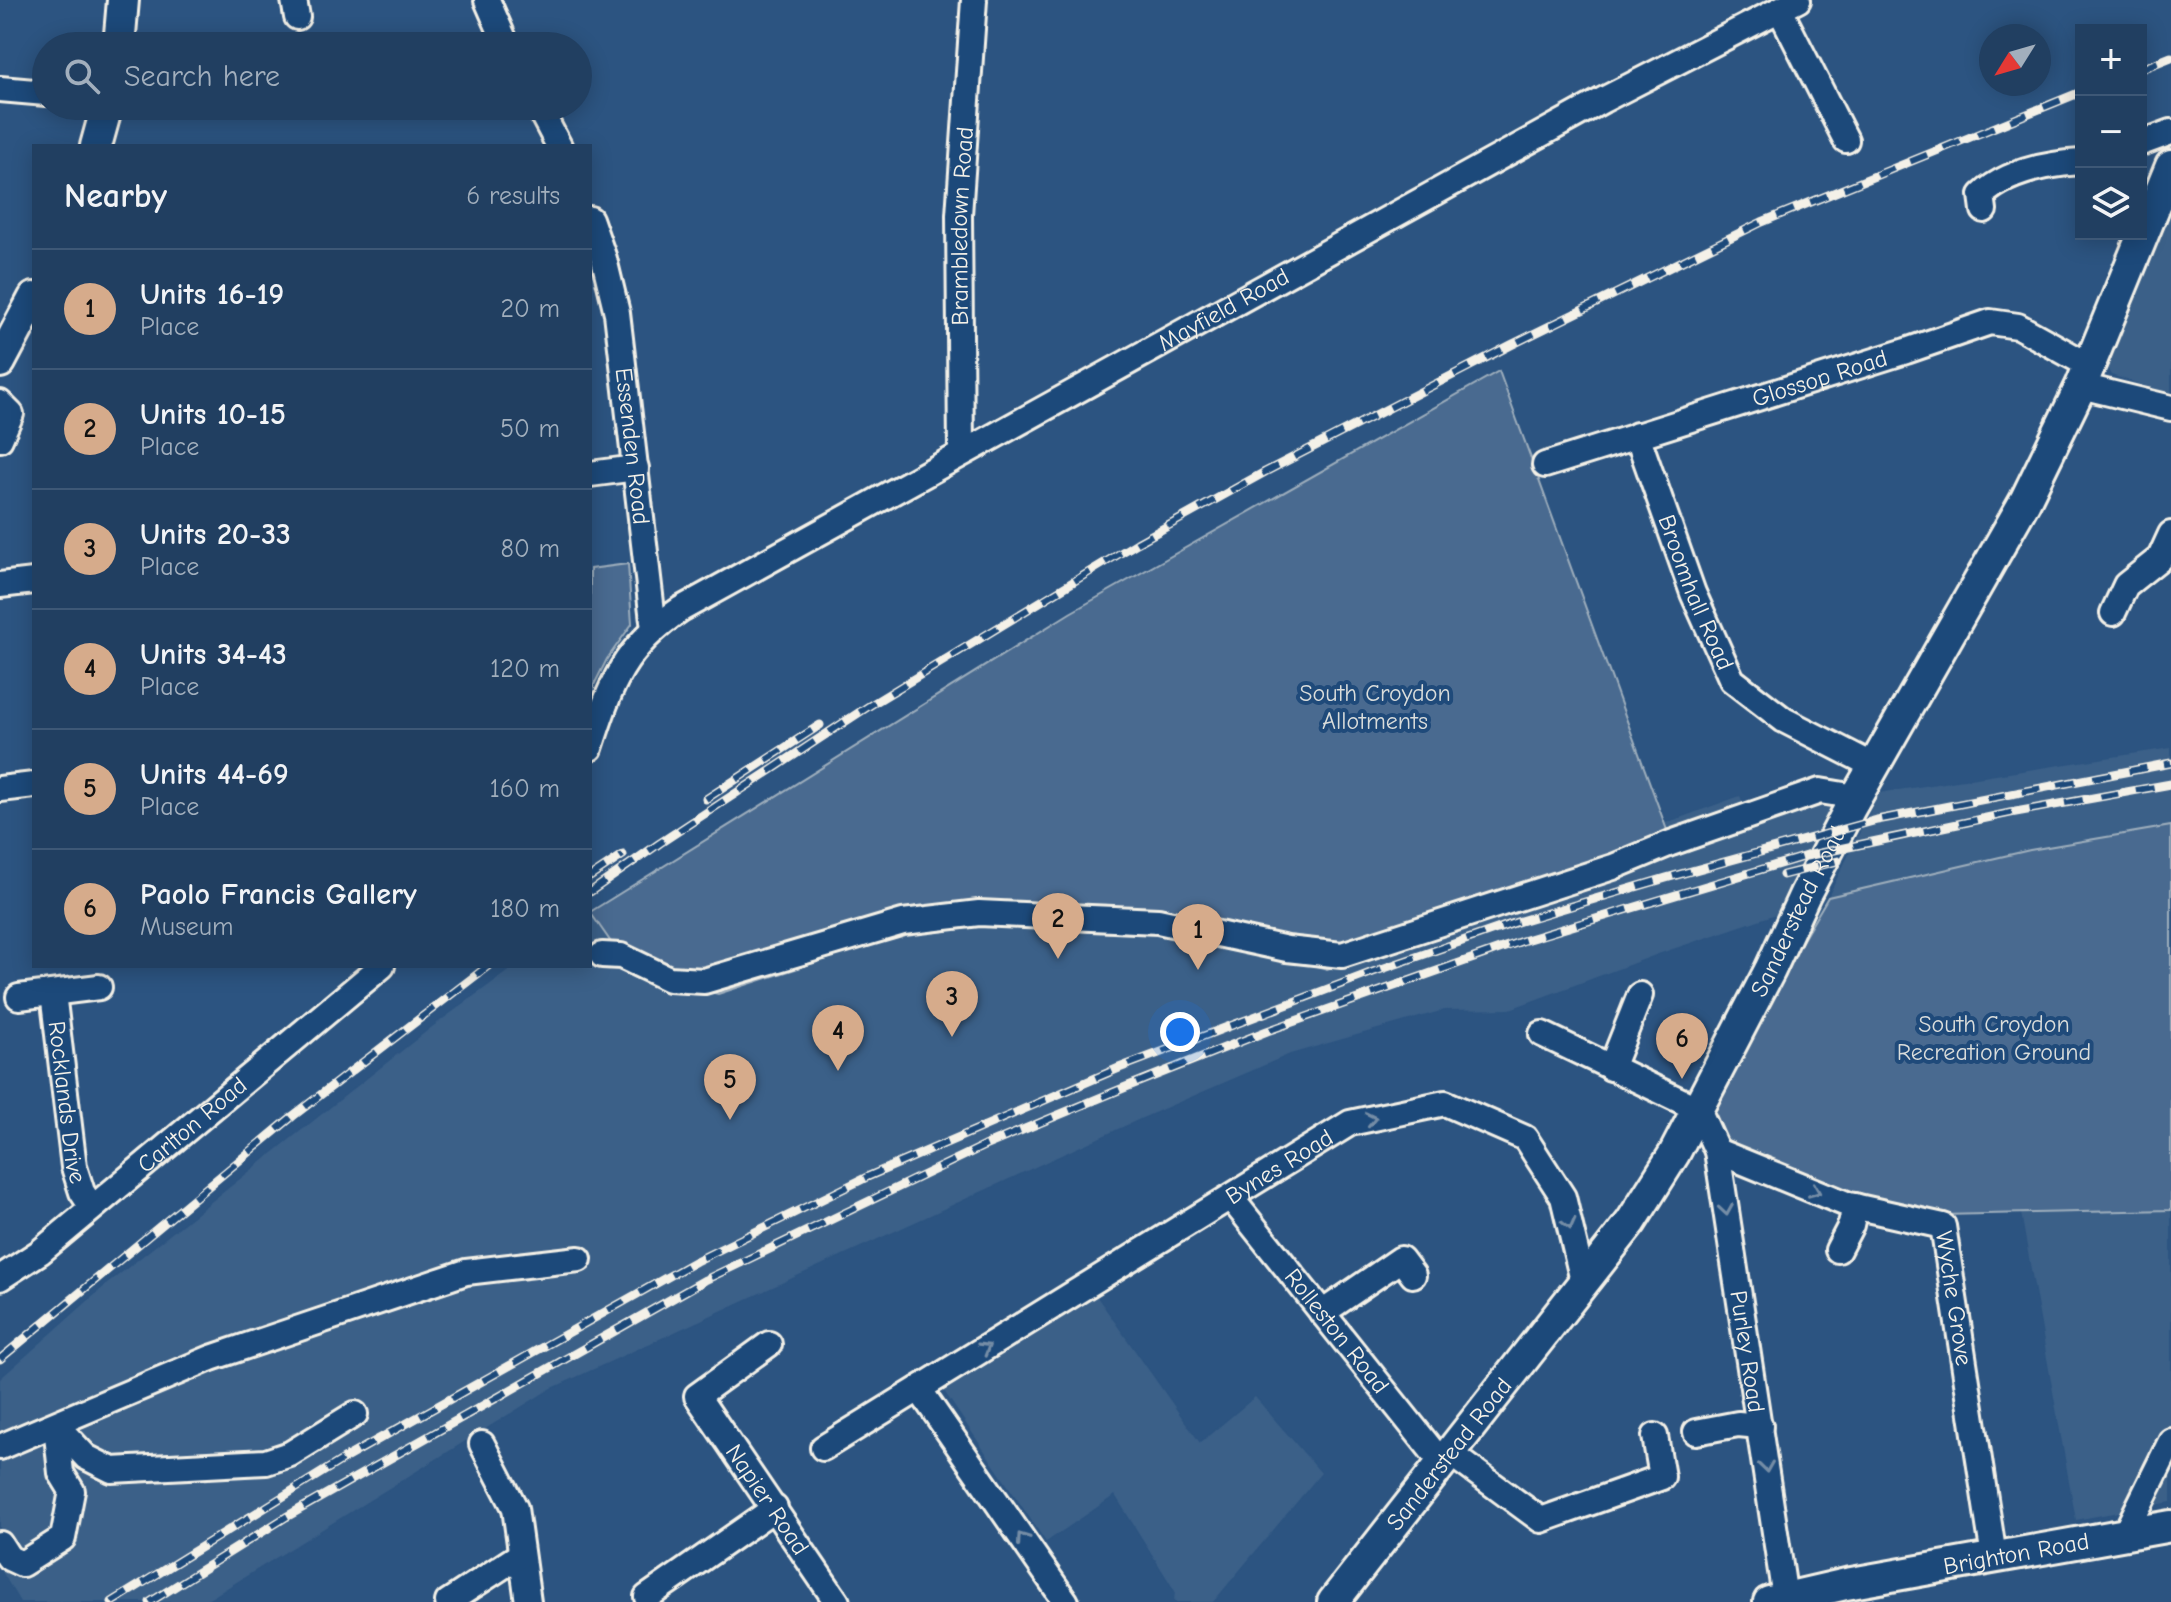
<!DOCTYPE html>
<meta charset="utf-8">
<style>
body{margin:0;font-family:"Comic Neue",sans-serif;background:#294667;color:#f1f3f6}
.controls{position:absolute;right:24px;top:24px;display:grid;overflow:hidden;border-radius:0px;box-shadow:0 4px 20px #0003}
.controls button{width:72px;height:72px;display:grid;place-items:center;padding:0;border:0;border-bottom:2px solid #3e5876;background:#213f61;color:#f1f3f6;font:40px sans-serif}
.compass{position:absolute;left:1979px;top:24px;width:72px;height:72px;border-radius:50%;background:#213f61;box-shadow:0 4px 20px #0003;rotate:233deg}
.you{position:absolute;left:1180px;top:1032px;width:28px;height:28px;margin:-20px;border:6px solid #fff;border-radius:50%;background:#1a73e8;box-shadow:0 0 0 12px #1a73e833}
.badge{display:grid;place-items:center;width:52px;height:52px;border-radius:50%;background:#d6ab8b;color:#111;font-size:26px;font-weight:700}
.pin{position:absolute;translate:-50% -66px;filter:drop-shadow(0 2px 4px #0008)}
.pin::after{content:'';position:absolute;top:42px;width:28px;height:24px;background:inherit;clip-path:polygon(0 0,100% 0,50% 100%)}
.list{margin:0;padding:0;list-style:none}
h2{display:flex;justify-content:space-between;align-items:center;height:104px;margin:0;padding:0 32px;font-size:34px}
h2 small{font-size:26px;font-weight:400;color:#a2afbd}
.list li{display:grid;grid-template-columns:52px 1fr auto;gap:24px;align-items:center;box-sizing:border-box;height:120px;padding:0 32px;border-top:2px solid #3e5876}
.list b{display:block;font-size:30px;white-space:nowrap}
.list p{margin:0;font-size:26px;white-space:nowrap;color:#a2afbd}
.list em{font-size:26px;font-style:normal;color:#a2afbd}
.icon{flex:none;width:44px;height:44px;fill:none;stroke:currentColor;stroke-width:2;stroke-linecap:round;stroke-linejoin:round}
.map{position:relative;flex:none;width:2171px;height:1602px;overflow:hidden}
.search{position:absolute;background:#213f61;box-shadow:0 4px 20px #0003;left:32px;top:32px;width:560px;height:88px;display:flex;align-items:center;gap:20px;box-sizing:border-box;padding:0 28px;border-radius:44px;color:#a2afbd;font-size:30px}
.panel{position:absolute;background:#213f61;box-shadow:0 4px 20px #0003;left:32px;top:144px;width:560px;height:824px;border-radius:0px}
.map>svg:first-child{display:block}
.built{fill:#3b6088}
.green{fill:#496b90;stroke:#9eaebc;stroke-width:2}
.lines{fill:none;stroke-linecap:round;stroke-linejoin:round}
.minor-casing{stroke:#f4f1e8;stroke-width:30}
.major-casing{stroke:#f4f1e8;stroke-width:36}
.minor{stroke:#1f4a7a;stroke-width:24}
.major{stroke:#1f4a7a;stroke-width:30}
.rail-casing{stroke:#f4f1e8;stroke-width:9}
.rail{stroke:#1f4a7a;stroke-width:6;stroke-dasharray:18;stroke-linecap:butt}
.oneway{stroke:#748da6}
.labels{text-anchor:middle;dominant-baseline:central;stroke-width:8;stroke-linejoin:round;paint-order:stroke}
.street-label{font-size:24px;fill:#f4f1e8;stroke:#1f4a7a}
.park-label{font-size:24px;fill:#dadddb;stroke:#1f4a7a}
</style>
<div class="map">
<svg width="2171" height="1602" viewBox="0 0 2171 1602">
<rect width="100%" height="100%" fill="#2c5481"/>
<filter id="ink" filterUnits="userSpaceOnUse"><feTurbulence type="fractalNoise" baseFrequency=".0125" numOctaves="2"/><feDisplacementMap in="SourceGraphic" scale="16" xChannelSelector="R" yChannelSelector="G"/><feConvolveMatrix kernelMatrix="1 2 1 2 8 2 1 2 1" color-interpolation-filters="sRGB"/></filter>
<g filter="url(#ink)">
<path class="built" d="M 2167,217 L 2171,219 L 2171,394 L 2111,375 L 2106,366 Z
M 2171,748 L 2171,826 L 2030,850 L 1828,897 L 1879,793 Z
M 1835,778 L 1850,783 L 1788,910 L 1658,954 L 1510,1009 L 1444,1010 L 1290,1054 L 1142,1118 L 550,1389 L 204,1602 L 20,1602 L 0,1568 L 0,1379 L 106,1285 L 432,1027 L 515,966 L 590,966 L 590,912 L 632,971 L 718,994 L 938,924 L 1121,930 L 1260,951 L 1675,851 L 1666,823 L 1740,796 L 1745,808 Z
M 2171,1210 L 2171,1502 L 2076,1520 L 2021,1213 Z
M 1097,1297 L 1200,1443 L 1255,1397 L 1321,1473 L 1213,1602 L 1174,1602 L 1175,1591 L 1115,1495 L 1046,1542 L 944,1391 Z"/>
<path class="green" d="M 1499,371 L 1675,852 L 1327,969 L 1260,951 L 1119,927 L 937,923 L 718,994 L 631,971 L 590,912 L 1070,613 Z
M 628,564 L 632,624 L 607,659 L 590,693 L 590,569 Z
M 2171,826 L 2171,1210 L 1941,1215 L 1852,1198 L 1723,1145 L 1709,1112 L 1781,977 L 1828,897 L 2030,850 Z"/>
<g class="lines">
<defs>
<g id="minor">
<path d="M 294,0 L 297,17"/>
<path d="M 487,0 L 507,46"/>
<path d="M 1780,10 L 1846,140"/>
<path d="M 0,89 L 46,93"/>
<path d="M 538,106 L 559,146"/>
<path d="M 2141,143 L 2171,132"/>
<path d="M 1984,210 L 1982,195 C 2008,171 2048,164 2081,162"/>
<path id="s1" d="M 590,219 L 604,259 L 617,313 L 654,629"/>
<path d="M 2081,386 L 2171,408"/>
<path d="M 0,403 L 11,414 L 0,439"/>
<path id="s2" d="M 1637,435 L 1693,593 L 1732,680 L 1784,720 L 1874,766"/>
<path id="s3" d="M 961,452 L 959,215 L 974,0"/>
<path id="s4" d="M 1545,465 L 1906,351 L 1990,322 L 2018,326 L 2088,365"/>
<path d="M 590,474 L 636,468"/>
<path d="M 0,585 L 34,581"/>
<path d="M 2113,613 L 2126,585 L 2160,558 L 2171,534"/>
<path id="s5" d="M 590,748 C 611,684 622,649 681,609 L 1603,100 L 1798,0"/>
<path d="M 0,789 L 34,785"/>
<path d="M 602,955 L 621,956 L 669,979 L 704,981 L 903,922 L 979,913 L 1158,921 L 1287,949 L 1342,955 L 1613,867 L 1671,843 L 1820,791 L 1856,797"/>
<path id="s6" d="M 53,993 L 74,1167 L 82,1192 L 92,1207"/>
<path d="M 19,997 L 99,987"/>
<path id="s7" d="M 1542,1034 L 1698,1109 L 1717,1151 L 1785,1598"/>
<path d="M 1611,1068 L 1640,995"/>
<path id="s8" d="M 1717,1151 L 1849,1205 L 1943,1226 L 1994,1557"/>
<path id="s9" d="M 1231,1198 L 1442,1463"/>
<path d="M 1838,1250 L 1851,1225 L 1855,1206"/>
<path id="s10" d="M 0,1278 L 40,1252 L 382,966"/>
<path d="M 1322,1313 L 1401,1259 L 1413,1275"/>
<path id="s11" d="M 769,1344 L 697,1396 L 837,1602"/>
<path d="M 919,1389 L 1066,1602"/>
<path d="M 56,1425 L 86,1457 L 112,1470 L 266,1462 L 290,1454 L 355,1414"/>
<path d="M 1696,1432 L 1738,1424 L 1760,1426"/>
<path d="M 482,1444 L 515,1508 L 528,1602"/>
<path d="M 0,1447 L 211,1358 L 466,1272 L 579,1259"/>
<path id="s12" d="M 823,1448 L 1350,1123 L 1445,1103 L 1525,1138 L 1563,1197 L 1583,1281"/>
<path d="M 1450,1453 L 1541,1520 L 1662,1477 L 1655,1436"/>
<path d="M 2125,1534 L 2171,1441"/>
<path d="M 0,1544 L 9,1558 L 22,1564 L 63,1538 L 72,1491 L 61,1473 L 56,1425"/>
<path d="M 647,1597 L 775,1508"/>
<path d="M 448,1602 L 520,1555"/>
</g>
<g id="major">
<path d="M 119,46 L 123,0"/>
<path d="M 96,146 L 107,106"/>
<path d="M 0,362 L 34,298"/>
<path id="s13" d="M 1333,1602 L 1631,1222 L 1674,1154 L 1770,970 L 1805,894 L 1850,808 L 2025,501 L 2081,386 L 2171,166"/>
<path id="s14" d="M 1769,1602 L 1846,1584 L 2171,1526"/>
</g>
</defs>
<use href="#minor" class="minor-casing"/>
<use href="#major" class="major-casing"/>
<use href="#minor" class="minor"/>
<use href="#major" class="major"/>
<defs>
<path id="rail" d="M 2141,69 L 2171,57
M 706,799 L 820,725
M 1783,875 L 1838,861
M 590,877 L 623,855
M 590,892 L 660,843 L 869,706 L 1137,543 L 1265,472 L 1511,345 L 1762,222 L 2081,92
M 0,1359 L 293,1116 L 488,966
M 112,1602 L 347,1457 L 696,1261 L 867,1177 L 1119,1068 L 1373,972 L 1517,922 L 1666,878 L 1877,820 L 2171,763
M 150,1602 L 286,1517 L 705,1280 L 984,1146 L 1126,1087 L 1267,1031 L 1522,941 L 1806,856 L 2010,813 L 2171,784"/>
</defs>
<use href="#rail" class="rail-casing"/>
<use href="#rail" class="rail"/>
</g>
<defs><path id="oneway-chevron" d="M-2-3.5L2.5 0L-2 3.5" fill="none" stroke-width="1.6" stroke-linecap="round" stroke-linejoin="round" transform="scale(2)"/></defs>
<g class="oneway">
<use href="#oneway-chevron" transform="translate(1371 1119) rotate(-12)"/>
<use href="#oneway-chevron" transform="translate(1815 1191) rotate(22)"/>
<use href="#oneway-chevron" transform="translate(1726 1210) rotate(81)"/>
<use href="#oneway-chevron" transform="translate(1569 1224) rotate(76)"/>
<use href="#oneway-chevron" transform="translate(985 1348) rotate(-31)"/>
<use href="#oneway-chevron" transform="translate(1766 1467) rotate(82)"/>
<use href="#oneway-chevron" transform="translate(1022 1538) rotate(-125)"/>
</g>
</g>
<g class="labels">
<g class="street-label">
<text stroke="none"><textPath href="#s3" startOffset="226">Brambledown Road</textPath></text>
<text stroke="none"><textPath href="#s5" startOffset="790">Mayfield Road</textPath></text>
<text stroke="none"><textPath href="#s4" startOffset="288">Glossop Road</textPath></text>
<text stroke="none"><textPath href="#s1" startOffset="232">Essenden Road</textPath></text>
<text stroke="none"><textPath href="#s2" startOffset="168">Broomhall Road</textPath></text>
<text stroke="none"><textPath href="#s13" startOffset="836">Sanderstead Road</textPath></text>
<text stroke="none"><textPath href="#s6" startOffset="110">Rocklands Drive</textPath></text>
<text stroke="none"><textPath href="#s10" startOffset="246">Carlton Road</textPath></text>
<text stroke="none"><textPath href="#s12" startOffset="536">Bynes Road</textPath></text>
<text stroke="none"><textPath href="#s8" startOffset="312">Wyche Grove</textPath></text>
<text stroke="none"><textPath href="#s9" startOffset="170">Rolleston Road</textPath></text>
<text stroke="none"><textPath href="#s7" startOffset="422">Purley Road</textPath></text>
<text stroke="none"><textPath href="#s13" startOffset="188">Sanderstead Road</textPath></text>
<text stroke="none"><textPath href="#s11" startOffset="214">Napier Road</textPath></text>
<text stroke="none"><textPath href="#s14" startOffset="252">Brighton Road</textPath></text>
</g>
<g class="park-label">
<text x="1375" y="693">South Croydon<tspan x="1375" dy="28">Allotments</tspan></text>
<text x="1994" y="1024">South Croydon<tspan x="1994" dy="28">Recreation Ground</tspan></text>
</g>
</g>
</svg>
<div class="controls">
<button>+</button>
<button>−</button>
<button><svg class="icon" aria-label="layers" viewBox="0 0 24 24"><path d="M12 4l9 5-9 5-9-5zM3 14l9 5 9-5"/></svg></button>
</div>
<svg class="compass" viewBox="-18 -18 36 36"><path d="M0-13l5 13h-10z" fill="#e53935"/><path d="M0 13l5-13h-10z" fill="#a2afbd"/></svg>
<div class="you"></div>
<div class="pin badge" style="left:1198px;top:970px">1</div>
<div class="pin badge" style="left:1058px;top:959px">2</div>
<div class="pin badge" style="left:952px;top:1037px">3</div>
<div class="pin badge" style="left:838px;top:1071px">4</div>
<div class="pin badge" style="left:730px;top:1120px">5</div>
<div class="pin badge" style="left:1682px;top:1079px">6</div>
<div class="search"><svg class="icon" aria-label="search" viewBox="0 0 24 24"><circle cx="10" cy="10" r="6"/><path d="M15 15l6 6"/></svg>Search here</div>
<section class="panel">
<h2>Nearby<small>6 results</small></h2>
<ul class="list">
<li><span class="badge">1</span><div><b>Units 16-19</b><p>Place</p></div><em>20 m</em></li>
<li><span class="badge">2</span><div><b>Units 10-15</b><p>Place</p></div><em>50 m</em></li>
<li><span class="badge">3</span><div><b>Units 20-33</b><p>Place</p></div><em>80 m</em></li>
<li><span class="badge">4</span><div><b>Units 34-43</b><p>Place</p></div><em>120 m</em></li>
<li><span class="badge">5</span><div><b>Units 44-69</b><p>Place</p></div><em>160 m</em></li>
<li><span class="badge">6</span><div><b>Paolo Francis Gallery</b><p>Museum</p></div><em>180 m</em></li>
</ul>
</section>
</div>
